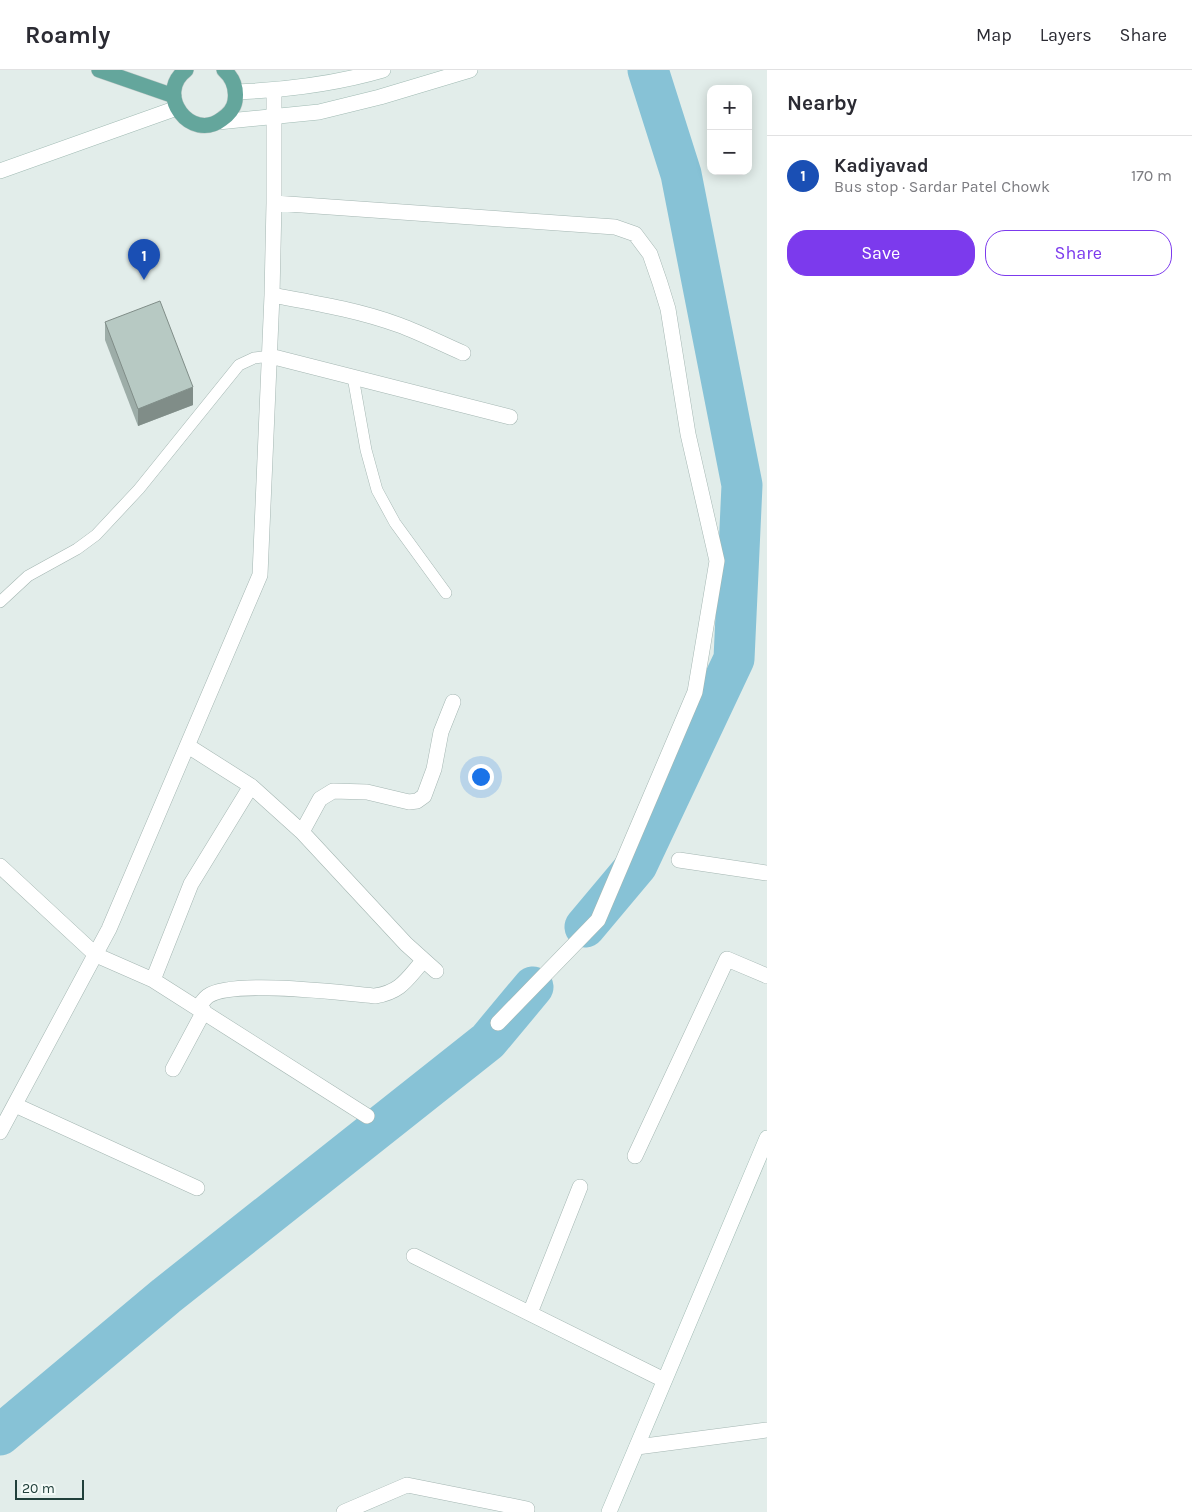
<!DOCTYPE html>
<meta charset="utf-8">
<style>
body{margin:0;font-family:Karla,sans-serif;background:#f2f2f3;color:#2b2b33}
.controls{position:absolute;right:15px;top:15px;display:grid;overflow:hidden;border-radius:10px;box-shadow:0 2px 12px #0003}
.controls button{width:45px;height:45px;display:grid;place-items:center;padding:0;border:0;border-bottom:1px solid #e1e1e2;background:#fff;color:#2b2b33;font:25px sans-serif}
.scale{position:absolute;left:15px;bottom:12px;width:69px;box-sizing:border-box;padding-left:5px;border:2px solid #21403b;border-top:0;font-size:14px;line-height:18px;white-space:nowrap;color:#21403b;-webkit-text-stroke:4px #f3faf7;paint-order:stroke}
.you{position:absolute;left:480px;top:706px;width:18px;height:18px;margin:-12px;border:4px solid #fff;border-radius:50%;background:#1a73e8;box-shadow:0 0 0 8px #1a73e833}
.badge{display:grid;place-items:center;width:32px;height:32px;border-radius:50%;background:#7c3aed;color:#fff;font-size:16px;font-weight:700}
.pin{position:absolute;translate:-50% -41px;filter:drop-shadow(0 1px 2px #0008)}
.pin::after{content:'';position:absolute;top:26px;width:18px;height:15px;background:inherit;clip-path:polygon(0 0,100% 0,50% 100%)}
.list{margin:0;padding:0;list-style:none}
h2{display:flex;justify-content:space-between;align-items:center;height:65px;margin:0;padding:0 20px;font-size:21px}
h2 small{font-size:16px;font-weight:400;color:#7c7c81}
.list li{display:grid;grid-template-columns:32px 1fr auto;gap:15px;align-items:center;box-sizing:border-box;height:80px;padding:0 20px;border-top:1px solid #e1e1e2}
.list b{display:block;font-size:19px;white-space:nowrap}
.list p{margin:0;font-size:16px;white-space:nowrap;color:#7c7c81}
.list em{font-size:16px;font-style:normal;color:#7c7c81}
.actions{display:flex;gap:10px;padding:15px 20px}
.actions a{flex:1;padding:11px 0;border:1px solid #7c3aed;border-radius:20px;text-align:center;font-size:18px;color:#7c3aed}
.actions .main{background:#7c3aed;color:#fff}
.map{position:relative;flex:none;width:767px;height:1442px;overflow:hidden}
header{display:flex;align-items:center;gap:30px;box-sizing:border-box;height:70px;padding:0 25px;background:#fff;border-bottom:1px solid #e1e1e2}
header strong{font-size:24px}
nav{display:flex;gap:28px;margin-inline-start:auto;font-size:18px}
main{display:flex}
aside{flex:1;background:#fff}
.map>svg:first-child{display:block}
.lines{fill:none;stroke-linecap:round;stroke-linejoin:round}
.river{stroke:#87c2d6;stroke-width:41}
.lane-casing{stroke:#a4b6b2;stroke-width:12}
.street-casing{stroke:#a4b6b2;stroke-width:16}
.secondary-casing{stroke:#a0bab3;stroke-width:16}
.primary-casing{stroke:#c1cac8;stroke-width:16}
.lane{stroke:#fff;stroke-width:11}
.street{stroke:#fff;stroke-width:15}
.secondary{stroke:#fff;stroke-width:15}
.primary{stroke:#64a69c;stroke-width:15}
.wall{fill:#9dada8}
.shaded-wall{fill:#808d88}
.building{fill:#b7c9c3;stroke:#808d88}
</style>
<header>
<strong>Roamly</strong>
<nav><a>Map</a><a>Layers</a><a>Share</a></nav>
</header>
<main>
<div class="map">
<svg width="767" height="1442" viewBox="0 0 767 1442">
<rect width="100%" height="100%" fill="#e2edea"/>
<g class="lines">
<path class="river" d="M 585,857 L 637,795 L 734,589 L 742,415 L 681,104 L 648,0
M 0,1365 L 166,1226 L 488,971 L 533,917"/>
<defs>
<path id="lane" d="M 353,307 L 366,380 L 377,420 L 395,453 L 446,523
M 0,532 L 28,506 L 77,479 L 96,465 L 139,419 L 239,295 L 254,288 L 270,286"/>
<path id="street" d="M 274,133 L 615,157 L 635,164 L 650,184 L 660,213 L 668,239 L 688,364 L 717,491 L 695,622 L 598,850 L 498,953
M 272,225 C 315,233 358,240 399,255 C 421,263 442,274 463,283
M 270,286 L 510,347
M 188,676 L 251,716 L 302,762 L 406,874 L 436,901
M 302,762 L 320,729 L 333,721 L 367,722 L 409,732 L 417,731 L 424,726 L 434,699 L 441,662 L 453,632
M 679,790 L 767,803
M 0,796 L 96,885 L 153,910 L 367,1046
M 153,910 L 191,814 L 251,716
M 198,937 C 201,934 204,929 208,926 C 232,909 343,923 375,926 C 401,922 407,909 423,891
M 173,999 L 204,941
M 15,1035 L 197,1118
M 0,1062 L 109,859 L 260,505 L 272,225 L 274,133 L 274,20
M 635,1086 L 727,889 L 767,906
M 414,1186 L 664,1310
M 530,1243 L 580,1117
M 637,1377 L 767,1360
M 344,1442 L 407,1415 L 527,1439 L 526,1442"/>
<path id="secondary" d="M 236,22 C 286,20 335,14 383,0
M 218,52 L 319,42 L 380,27 L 470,0
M 0,101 L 177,38
M 609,1442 L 767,1068"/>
<path id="primary" d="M 99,0 L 174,26
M 186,0 C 154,24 191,73 222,49 C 228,45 234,38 235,31 C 237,18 233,8 224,0"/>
</defs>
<use href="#lane" class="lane-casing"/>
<use href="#street" class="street-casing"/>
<use href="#secondary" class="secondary-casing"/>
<use href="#primary" class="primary-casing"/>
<use href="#lane" class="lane"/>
<use href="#street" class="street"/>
<use href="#secondary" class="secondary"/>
<use href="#primary" class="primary"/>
</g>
<path class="wall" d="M 105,252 L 193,335 L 138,356 L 105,270 Z"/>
<path class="shaded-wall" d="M 193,317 L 193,335 L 138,356 L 138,339 Z"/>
<path class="building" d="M 160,231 L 193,317 L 138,339 L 105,252 Z"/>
</svg>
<div class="controls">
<button>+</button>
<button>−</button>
</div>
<div class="scale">20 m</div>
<div class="you"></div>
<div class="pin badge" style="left:144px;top:210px;background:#1a4fb4">1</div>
</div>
<aside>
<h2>Nearby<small></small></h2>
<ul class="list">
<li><span class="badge" style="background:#1a4fb4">1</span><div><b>Kadiyavad</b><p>Bus stop · Sardar Patel Chowk</p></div><em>170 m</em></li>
</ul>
<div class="actions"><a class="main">Save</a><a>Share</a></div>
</aside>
</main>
